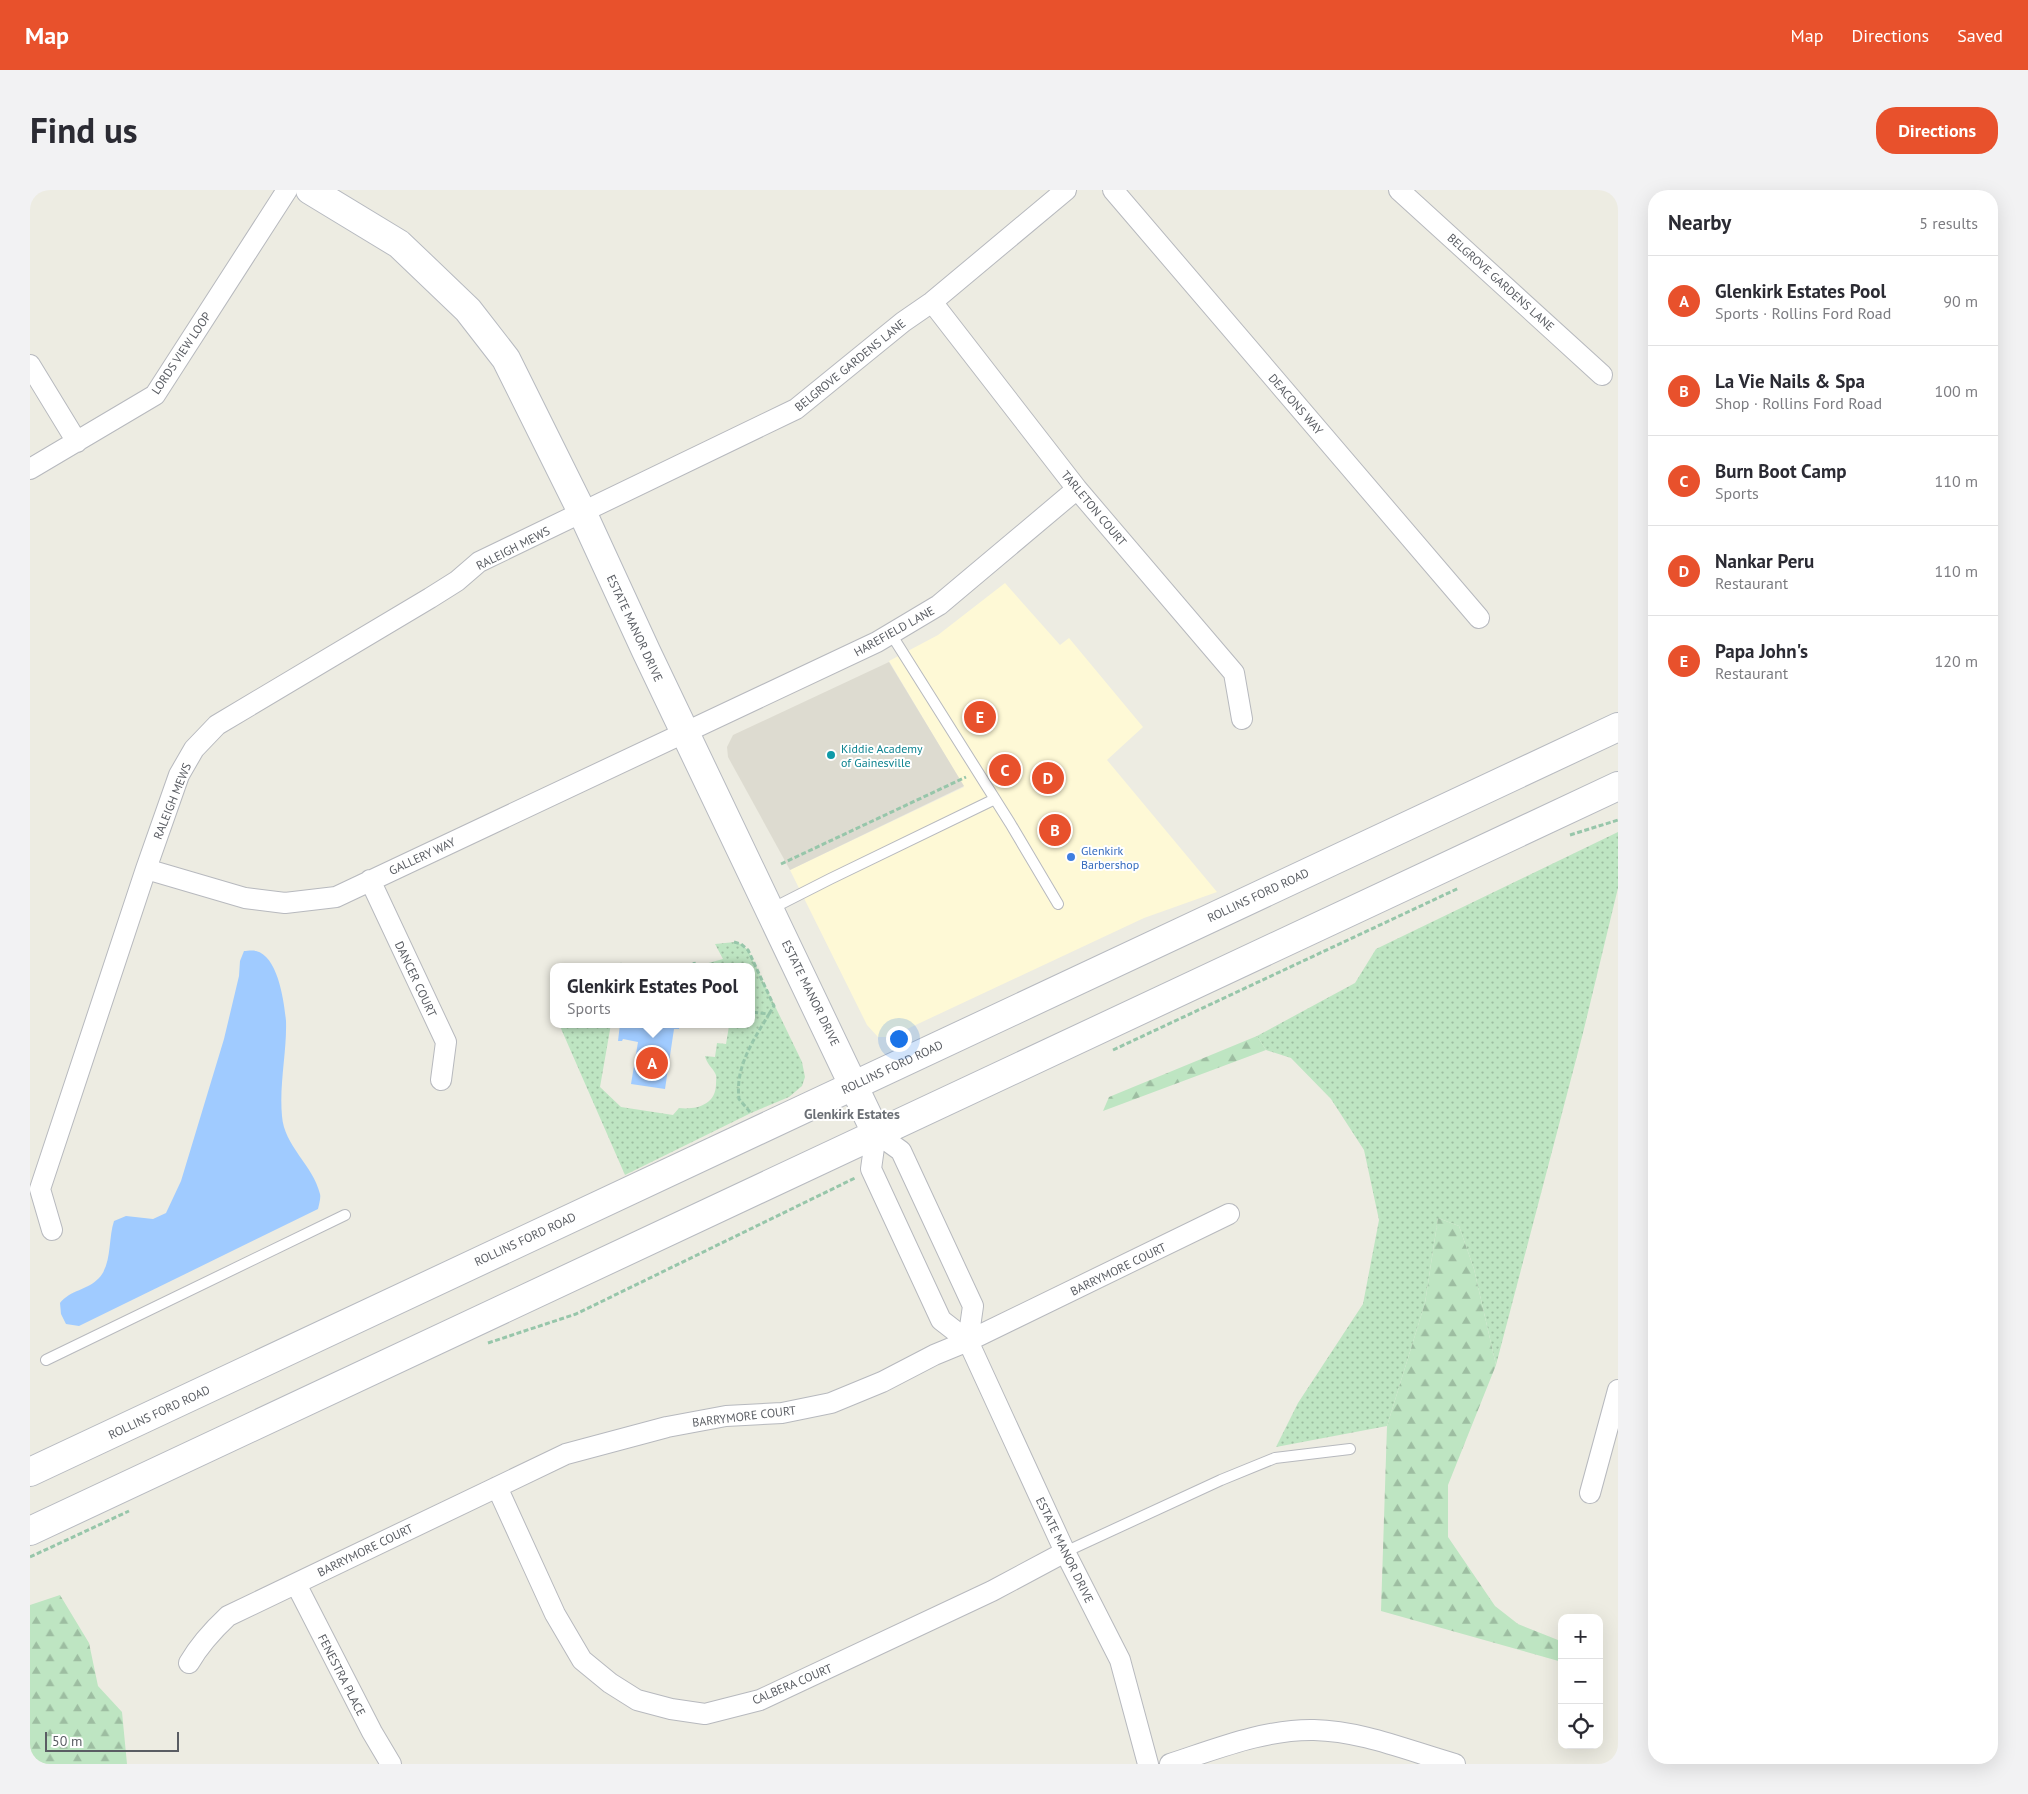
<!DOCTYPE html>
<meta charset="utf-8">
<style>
body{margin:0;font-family:"PT Sans",sans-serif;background:#f2f2f3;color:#2b2b33}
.controls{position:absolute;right:15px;bottom:15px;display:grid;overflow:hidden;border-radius:10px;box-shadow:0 5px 20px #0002}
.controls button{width:45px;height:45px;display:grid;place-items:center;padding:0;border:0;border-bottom:1px solid #e1e1e2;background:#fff;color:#2b2b33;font:25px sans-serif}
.scale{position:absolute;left:15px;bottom:12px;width:134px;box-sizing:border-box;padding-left:5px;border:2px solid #5a5d63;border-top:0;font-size:14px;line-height:18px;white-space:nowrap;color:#5a5d63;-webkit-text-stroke:4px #fff;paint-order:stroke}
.you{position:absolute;left:868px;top:848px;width:18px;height:18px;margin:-12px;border:4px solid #fff;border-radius:50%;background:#1a73e8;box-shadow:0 0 0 8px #1a73e833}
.badge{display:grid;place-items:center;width:32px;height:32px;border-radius:50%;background:#e8512c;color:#fff;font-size:16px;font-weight:700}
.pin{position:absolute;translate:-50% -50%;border:2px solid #fff;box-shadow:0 1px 5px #0006}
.popup{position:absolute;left:520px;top:773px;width:205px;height:65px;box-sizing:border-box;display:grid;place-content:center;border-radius:10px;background:#fff;filter:drop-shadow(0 1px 4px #0005);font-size:16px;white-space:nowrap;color:#7c7c81}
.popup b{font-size:19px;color:#2b2b33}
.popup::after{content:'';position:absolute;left:50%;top:100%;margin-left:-10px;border:10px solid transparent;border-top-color:#fff}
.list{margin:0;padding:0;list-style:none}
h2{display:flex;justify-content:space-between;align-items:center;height:65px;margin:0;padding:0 20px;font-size:21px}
h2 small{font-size:16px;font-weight:400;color:#7c7c81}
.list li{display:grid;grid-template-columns:32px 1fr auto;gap:15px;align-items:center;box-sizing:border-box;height:90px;padding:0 20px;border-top:1px solid #e1e1e2}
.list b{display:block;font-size:19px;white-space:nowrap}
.list p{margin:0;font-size:16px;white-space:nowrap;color:#7c7c81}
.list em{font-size:16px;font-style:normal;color:#7c7c81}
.icon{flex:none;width:28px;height:28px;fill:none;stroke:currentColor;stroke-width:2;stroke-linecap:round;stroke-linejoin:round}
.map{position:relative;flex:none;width:1588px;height:1574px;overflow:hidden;border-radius:20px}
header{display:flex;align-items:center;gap:30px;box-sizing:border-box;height:70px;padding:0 25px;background:#e8512c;color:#fff}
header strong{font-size:24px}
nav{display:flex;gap:28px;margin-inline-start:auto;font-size:18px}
.intro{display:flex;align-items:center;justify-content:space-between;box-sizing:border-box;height:120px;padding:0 30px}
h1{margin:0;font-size:35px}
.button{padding:12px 22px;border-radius:20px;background:#e8512c;color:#fff;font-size:18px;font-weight:700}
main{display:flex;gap:30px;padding:0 30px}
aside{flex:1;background:#fff;border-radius:20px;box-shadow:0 5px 20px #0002}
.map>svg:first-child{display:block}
.commercial{fill:#fef9d6}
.education{fill:#dddbd0}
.grass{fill:url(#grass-dots)}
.forest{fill:url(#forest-firs)}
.water{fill:#a0cbff}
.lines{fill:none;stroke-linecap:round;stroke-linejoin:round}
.lane-casing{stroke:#b7b9be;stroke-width:12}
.street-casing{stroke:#b7b9be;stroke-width:22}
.secondary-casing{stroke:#b7bac0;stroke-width:30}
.path{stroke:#97c6aa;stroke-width:3;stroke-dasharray:5 2.5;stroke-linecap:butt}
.lane{stroke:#fff;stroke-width:10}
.street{stroke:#fff;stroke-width:20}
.secondary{stroke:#fff;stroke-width:28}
.culture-dot{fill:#0f9aa8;stroke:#fff;stroke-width:2}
.shop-dot{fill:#3f7fe0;stroke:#fff;stroke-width:2}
.labels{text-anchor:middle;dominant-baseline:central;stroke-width:4;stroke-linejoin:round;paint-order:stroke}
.street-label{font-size:12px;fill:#5a5d63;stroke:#fff}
.culture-label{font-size:12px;fill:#0d838f;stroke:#fff;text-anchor:start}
.shop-label{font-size:12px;fill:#366cbe;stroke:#fff;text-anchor:start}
.neighbourhood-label{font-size:14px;font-weight:bold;fill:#6b6f75;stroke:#fff}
</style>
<header>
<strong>Map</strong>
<nav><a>Map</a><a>Directions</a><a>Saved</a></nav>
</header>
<div class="intro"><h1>Find us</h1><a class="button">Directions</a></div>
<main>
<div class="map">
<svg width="1588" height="1574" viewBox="0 0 1588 1574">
<defs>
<pattern id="grass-dots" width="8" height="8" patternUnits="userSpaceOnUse" patternTransform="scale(1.25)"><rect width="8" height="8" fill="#bee5c2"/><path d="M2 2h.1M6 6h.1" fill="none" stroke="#9dbda1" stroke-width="1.8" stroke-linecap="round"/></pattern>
<pattern id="forest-firs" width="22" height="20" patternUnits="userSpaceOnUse" patternTransform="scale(1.25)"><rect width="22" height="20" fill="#bee5c2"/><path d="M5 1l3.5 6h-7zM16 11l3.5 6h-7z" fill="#9dbda1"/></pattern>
</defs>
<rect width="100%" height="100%" fill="#edece2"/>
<path class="commercial" d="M 975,393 L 1030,455 L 1039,448 L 1113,537 L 1077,570 L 1187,702 L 1114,728 L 860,847 L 848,847 L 837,835 L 760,680 L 934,597 L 859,471 L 908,445 Z"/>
<path class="education" d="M 859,472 L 934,596 L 760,680 L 698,567 L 697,557 L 703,545 Z"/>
<path class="grass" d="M 1588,642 L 1588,698 L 1553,843 L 1466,1175 L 1444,1079 L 1429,1036 L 1408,1028 L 1395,1113 L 1357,1236 L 1246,1257 L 1268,1213 L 1333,1114 L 1349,1030 L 1334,960 L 1301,909 L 1261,868 L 1236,860 L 1227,846 L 1325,793 L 1346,759 Z
M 705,752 L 711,754 L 718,760 L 772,872 L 775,887 L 772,896 L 759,907 L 721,923 L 595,985 L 529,834 L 581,834 L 570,897 L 591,917 L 643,925 L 649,918 C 666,920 686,915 686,894 C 686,890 687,886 685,883 C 681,876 677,874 675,866 L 685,867 L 687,853 L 696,854 L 699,836 L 694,834 L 721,834 L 721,777 L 664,777 L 693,769 L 685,754 Z"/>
<path class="forest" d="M 1227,846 L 1236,860 L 1073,921 L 1079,907 Z
M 1408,1028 L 1429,1036 L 1444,1079 L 1466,1175 L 1418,1295 L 1418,1347 L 1465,1416 L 1488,1434 L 1528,1450 L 1532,1454 L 1532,1472 L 1351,1421 L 1357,1236 L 1395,1113 Z
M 30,1405 L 59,1453 L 68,1496 L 92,1522 L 97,1574 L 0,1574 L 0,1415 Z"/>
<path class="water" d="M 214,761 C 217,761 222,760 226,761 C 248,766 254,811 256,831 C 257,862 249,894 252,926 C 254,956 283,975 290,1004 C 291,1008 289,1014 288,1019 L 49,1136 L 36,1134 L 31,1124 L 30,1113 C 40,1100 58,1100 69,1088 C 82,1074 78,1049 84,1031 L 96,1026 L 123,1029 L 136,1023 L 151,991 L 194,849 L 209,786 L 210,771 Z
M 590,834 L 650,834 L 649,839 L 644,839 L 635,899 L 601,894 L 608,852 L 593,849 L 592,851 L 588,851 Z"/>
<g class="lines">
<defs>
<path id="lane" d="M 861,444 L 980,633 L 1028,714
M 741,719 L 800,689 L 965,609
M 16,1170 L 315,1025
M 1035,1362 L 1191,1290 L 1245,1268 L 1320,1259"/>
<path id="street" d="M 1083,0 L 1449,428
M 1369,0 L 1572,185
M 902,112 L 1047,299 L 1204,483 L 1212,529
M 0,175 L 47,252
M 0,279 L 125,205 L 257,0
M 116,679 L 215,708 L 255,713 L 306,707 L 847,452 L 909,415 L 1047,299
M 340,690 L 416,852 L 411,890
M 22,1040 L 10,999 L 116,679 L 149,585 L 164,559 L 187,535 L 400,408 L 427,391 L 449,372 L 766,219 L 873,132 L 902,112 L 1036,0
M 938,1151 L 943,1116 L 871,961 L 846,943 L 841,979 L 911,1130 L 938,1151 L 1035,1362 L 1090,1470 L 1118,1574
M 467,1297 L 525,1424 L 552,1470 L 580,1493 L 607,1510 L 641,1519 L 675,1524 L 730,1510 L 962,1401 L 1035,1362
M 1560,1303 L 1588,1200
M 266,1394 L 342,1542 L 361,1574
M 159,1473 C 170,1454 182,1441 198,1426 L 536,1264 L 637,1237 L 696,1226 L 752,1223 L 801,1213 L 852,1192 L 904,1165 L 938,1151 L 1199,1024
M 1140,1574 C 1186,1559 1235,1539 1284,1540 C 1332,1541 1379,1561 1425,1574"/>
<path id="secondary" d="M 280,0 L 369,54 L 438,120 L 476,169 L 553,324 L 616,461 L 846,943
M 0,1282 L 1588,537
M 0,1341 L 1588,596"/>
</defs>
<use href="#lane" class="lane-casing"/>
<use href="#street" class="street-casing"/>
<use href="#secondary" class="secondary-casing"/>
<path class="path" d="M 1540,645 L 1588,630
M 751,674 L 936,587
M 704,752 L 711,754 L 718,760 L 744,816 L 739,824
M 664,772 L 665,777
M 590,773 L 591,777
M 656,777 L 656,774
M 1083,860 L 1429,698
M 720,922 L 709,909 C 705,877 723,851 739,824 L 721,822
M 458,1153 L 546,1124 L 825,988
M 0,1367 L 99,1321"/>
<use href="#lane" class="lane"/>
<use href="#street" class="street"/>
<use href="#secondary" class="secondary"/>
</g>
<circle class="culture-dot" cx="801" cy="565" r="5"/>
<circle class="shop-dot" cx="1041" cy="667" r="5"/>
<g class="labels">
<g class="street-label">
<text transform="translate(1471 92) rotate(42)">BELGROVE GARDENS LANE</text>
<text transform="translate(151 163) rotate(-56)">LORDS VIEW LOOP</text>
<text transform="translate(820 175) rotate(-39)">BELGROVE GARDENS LANE</text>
<text transform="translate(1266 214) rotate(49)">DEACONS WAY</text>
<text transform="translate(1064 318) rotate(50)">TARLETON COURT</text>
<text transform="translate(483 358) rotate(-27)">RALEIGH MEWS</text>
<text transform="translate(605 438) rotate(65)">ESTATE MANOR DRIVE</text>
<text transform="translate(864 441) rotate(-29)">HAREFIELD LANE</text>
<text transform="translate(142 611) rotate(-68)">RALEIGH MEWS</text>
<text transform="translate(392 666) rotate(-25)">GALLERY WAY</text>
<text transform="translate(1228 705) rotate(-25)">ROLLINS FORD ROAD</text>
<text transform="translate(386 789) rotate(65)">DANCER COURT</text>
<text transform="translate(781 803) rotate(64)">ESTATE MANOR DRIVE</text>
<text transform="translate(862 877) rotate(-25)">ROLLINS FORD ROAD</text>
<text transform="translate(495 1049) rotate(-25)">ROLLINS FORD ROAD</text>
<text transform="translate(1088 1079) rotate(-26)">BARRYMORE COURT</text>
<text transform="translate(129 1222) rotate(-25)">ROLLINS FORD ROAD</text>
<text transform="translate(714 1226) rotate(-7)">BARRYMORE COURT</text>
<text transform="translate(335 1360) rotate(-26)">BARRYMORE COURT</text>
<text transform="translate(1035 1360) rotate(64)">ESTATE MANOR DRIVE</text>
<text transform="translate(312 1485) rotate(63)">FENESTRA PLACE</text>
<text transform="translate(762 1494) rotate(-23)">CALBERA COURT</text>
</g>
<g class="culture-label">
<text x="811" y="558">Kiddie Academy<tspan x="811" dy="14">of Gainesville</tspan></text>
</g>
<g class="shop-label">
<text x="1051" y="660">Glenkirk<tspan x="1051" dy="14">Barbershop</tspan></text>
</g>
<g class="neighbourhood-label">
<text x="822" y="924">Glenkirk Estates</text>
</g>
</g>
</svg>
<div class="controls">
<button>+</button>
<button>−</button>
<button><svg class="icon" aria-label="locate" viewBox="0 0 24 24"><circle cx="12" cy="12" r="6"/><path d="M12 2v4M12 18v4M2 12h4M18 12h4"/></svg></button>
</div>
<div class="scale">50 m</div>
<div class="you"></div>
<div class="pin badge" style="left:622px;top:873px">A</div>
<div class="popup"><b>Glenkirk Estates Pool</b>Sports</div>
<div class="pin badge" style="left:1025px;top:640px">B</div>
<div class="pin badge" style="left:975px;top:580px">C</div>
<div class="pin badge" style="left:1018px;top:588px">D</div>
<div class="pin badge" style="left:950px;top:527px">E</div>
</div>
<aside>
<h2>Nearby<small>5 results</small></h2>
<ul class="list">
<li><span class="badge">A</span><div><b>Glenkirk Estates Pool</b><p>Sports · Rollins Ford Road</p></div><em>90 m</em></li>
<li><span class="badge">B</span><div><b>La Vie Nails &amp; Spa</b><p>Shop · Rollins Ford Road</p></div><em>100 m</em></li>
<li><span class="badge">C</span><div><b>Burn Boot Camp</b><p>Sports</p></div><em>110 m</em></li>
<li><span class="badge">D</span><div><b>Nankar Peru</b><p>Restaurant</p></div><em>110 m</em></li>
<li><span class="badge">E</span><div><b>Papa John's</b><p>Restaurant</p></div><em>120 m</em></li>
</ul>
</aside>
</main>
